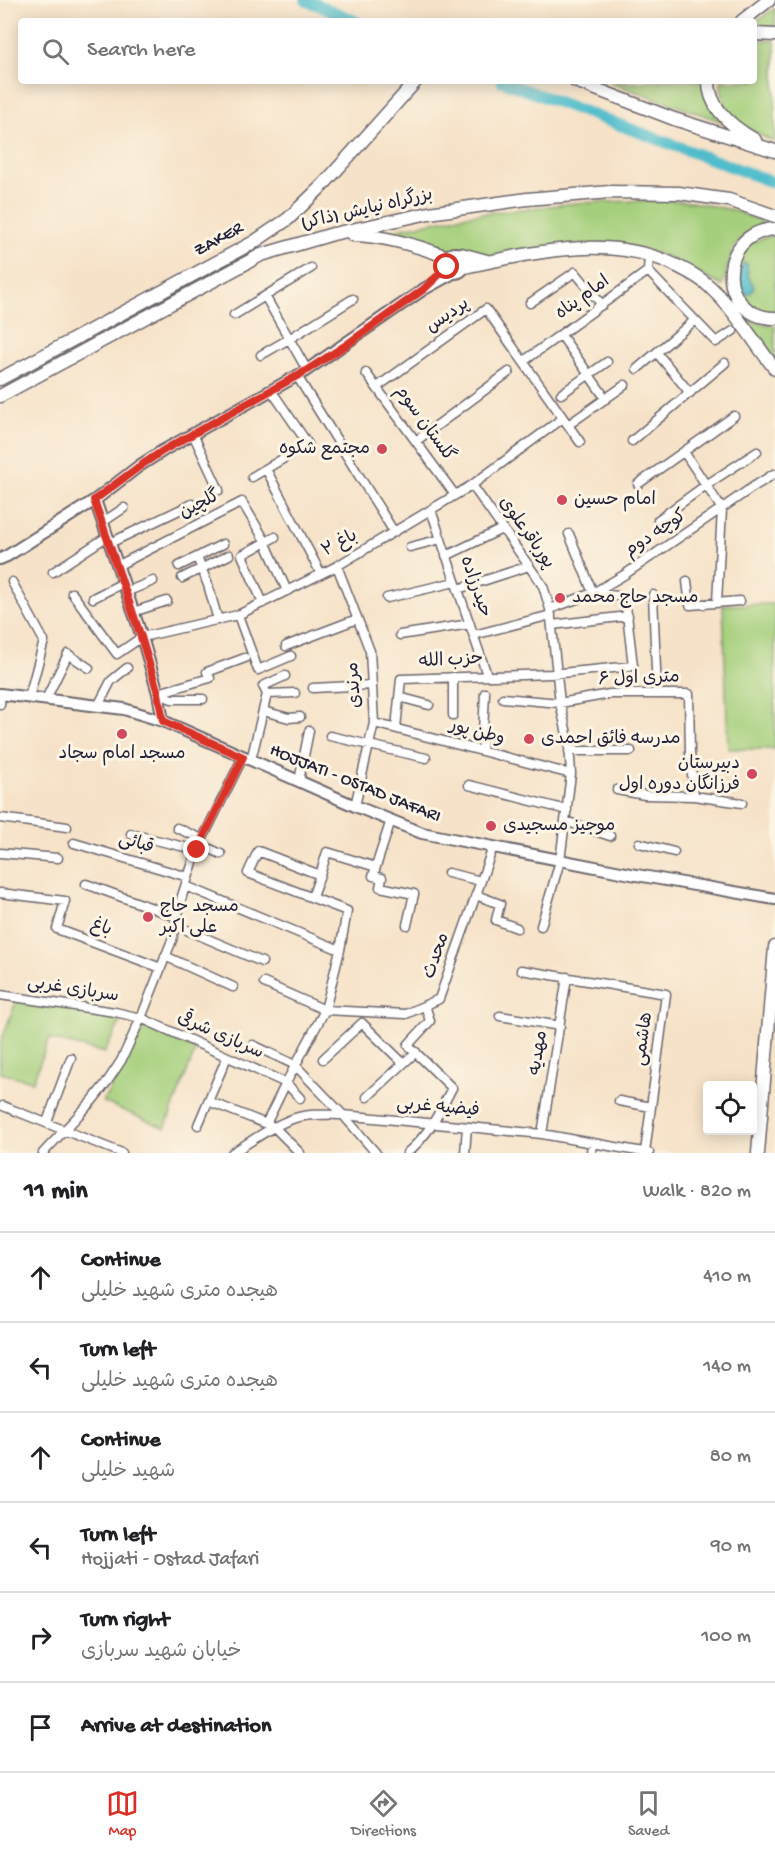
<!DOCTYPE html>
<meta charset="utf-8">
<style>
body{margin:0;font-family:"Gochi Hand","Playpen Sans Arabic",sans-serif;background:#f6f6f6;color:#202124}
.controls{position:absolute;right:18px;bottom:18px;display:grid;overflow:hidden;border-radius:6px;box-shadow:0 3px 15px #0003}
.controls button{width:54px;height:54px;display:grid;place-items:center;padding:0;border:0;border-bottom:2px solid #e0e0e0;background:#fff;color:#202124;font:30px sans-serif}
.stop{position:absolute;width:18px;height:18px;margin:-14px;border:4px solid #d93025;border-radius:50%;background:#fff}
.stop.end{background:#d93025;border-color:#fff;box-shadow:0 2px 6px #0008}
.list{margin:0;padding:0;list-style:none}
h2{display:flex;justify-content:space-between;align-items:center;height:78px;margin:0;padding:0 24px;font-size:26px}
h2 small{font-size:20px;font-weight:400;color:#757577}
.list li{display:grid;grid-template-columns:39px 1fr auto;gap:18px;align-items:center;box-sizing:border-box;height:90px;padding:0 24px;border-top:2px solid #e0e0e0}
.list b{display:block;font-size:22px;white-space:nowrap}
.list p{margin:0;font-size:20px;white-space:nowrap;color:#757577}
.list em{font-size:20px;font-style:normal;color:#757577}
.icon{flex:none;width:33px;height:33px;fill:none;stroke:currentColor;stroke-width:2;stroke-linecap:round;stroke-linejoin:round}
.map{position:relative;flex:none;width:775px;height:1153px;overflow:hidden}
.search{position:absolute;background:#fff;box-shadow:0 3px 15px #0003;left:18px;right:18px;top:18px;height:66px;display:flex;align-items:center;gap:15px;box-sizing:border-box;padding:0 21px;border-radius:6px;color:#757577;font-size:22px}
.sheet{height:618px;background:#fff}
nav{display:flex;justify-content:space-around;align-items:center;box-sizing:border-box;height:84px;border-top:2px solid #e0e0e0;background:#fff;font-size:16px;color:#757577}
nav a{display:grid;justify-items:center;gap:3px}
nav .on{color:#d93025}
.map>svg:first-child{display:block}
.green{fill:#a5cf7b;stroke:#64785b;stroke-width:1.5}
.water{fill:#51bdcc;stroke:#3a7084;stroke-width:1.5}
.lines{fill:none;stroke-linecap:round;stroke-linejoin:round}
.river{stroke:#51bdcc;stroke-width:12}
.minor-casing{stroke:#6c656c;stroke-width:11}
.major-casing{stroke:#6c656c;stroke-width:14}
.highway-casing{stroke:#6c656c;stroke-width:15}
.minor{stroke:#fff;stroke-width:8}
.major{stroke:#fff;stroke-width:10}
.highway{stroke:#fff;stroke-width:12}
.route{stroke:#d93025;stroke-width:8}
.poi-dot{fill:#d1495b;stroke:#fcf5e5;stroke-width:2}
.labels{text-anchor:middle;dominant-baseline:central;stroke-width:6;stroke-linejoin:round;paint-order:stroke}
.street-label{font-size:18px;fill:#22223b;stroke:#fcf5e5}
.poi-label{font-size:18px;fill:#22223b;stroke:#fcf5e5;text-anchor:start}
</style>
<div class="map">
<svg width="775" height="1153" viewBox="0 0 775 1153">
<rect width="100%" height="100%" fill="#fcf5e5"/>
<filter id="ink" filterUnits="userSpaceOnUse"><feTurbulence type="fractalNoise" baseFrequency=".0167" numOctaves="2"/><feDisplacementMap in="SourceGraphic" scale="12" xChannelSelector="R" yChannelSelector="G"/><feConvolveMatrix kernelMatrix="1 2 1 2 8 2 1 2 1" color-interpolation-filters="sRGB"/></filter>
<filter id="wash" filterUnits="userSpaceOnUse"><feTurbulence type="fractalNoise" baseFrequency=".008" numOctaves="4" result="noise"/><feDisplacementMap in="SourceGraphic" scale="24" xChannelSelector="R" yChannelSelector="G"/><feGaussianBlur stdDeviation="1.35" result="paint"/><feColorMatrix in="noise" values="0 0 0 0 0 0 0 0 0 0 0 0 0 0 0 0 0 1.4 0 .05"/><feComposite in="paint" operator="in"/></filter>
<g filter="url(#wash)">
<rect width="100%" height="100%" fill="#f6e2c8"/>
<path class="green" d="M 775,8 L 775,30 L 754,29 L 754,23 Z
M 759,39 L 775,41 L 775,142 C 744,129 721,118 721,81 L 754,81 L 754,40 Z
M 651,81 L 705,81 L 723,122 L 611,83 L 638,83 Z
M 664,200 L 692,202 L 732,210 L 769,224 L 746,234 L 735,245 L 722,286 L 669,257 L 629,246 L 489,258 L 465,255 L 383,232 L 468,215 L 576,203 Z
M 775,235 L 775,313 C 768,311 759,310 752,307 C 733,296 731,263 745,248 C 752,241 765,237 775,235 Z
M 744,319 L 768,325 L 775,325 L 775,363 Z
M 775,604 L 775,749 L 728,749 L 723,605 Z
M 17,999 L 113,1016 L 120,1023 L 104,1053 L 49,1039 L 33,1081 L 0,1073 L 0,1044 Z
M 144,1027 L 196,1049 L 165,1128 L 103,1102 Z"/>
<path class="water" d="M 744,263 L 747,264 L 748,276 L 754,287 L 752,292 L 747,294 C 736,289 737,272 744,263 Z"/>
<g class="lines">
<path class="river" d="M 306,0 L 355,21
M 502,81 L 775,183"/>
</g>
</g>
<g filter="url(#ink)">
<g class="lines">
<defs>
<path id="minor" d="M 648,271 L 716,342 L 733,331
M 265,296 L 307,370
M 530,303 L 575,272 L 602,305
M 234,315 L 311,268
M 561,335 L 606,399
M 657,353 L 690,393
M 261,355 L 289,339 L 353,299
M 524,361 L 648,271 L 649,255
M 637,369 L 695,320
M 366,373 L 455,495
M 297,376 L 394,532
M 377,387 L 486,309 L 580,442
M 561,394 L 607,362
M 568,425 L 625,385
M 193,434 L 219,490
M 416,441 L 509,372
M 632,441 L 725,363
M 684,452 L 722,509 L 717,602
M 266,469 L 321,574
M 252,477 L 308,444 L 271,390
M 638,484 L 734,416
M 472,485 L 543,586 L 550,609 L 560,703 L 569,743 L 571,774 L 560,861 L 541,926
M 431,510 L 487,675
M 658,520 L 706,485 L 757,452
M 103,522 L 124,508
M 110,543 L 192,504
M 410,547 L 441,539
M 446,556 L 502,529
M 197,557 L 208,585 L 218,620
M 117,566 L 242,502 L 264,539 L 287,591
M 179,566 L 223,544
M 337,566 L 370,651 L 374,723 L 355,806
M 53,572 L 108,536
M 182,578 L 229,555
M 687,581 L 690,605 L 740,601
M 12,582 L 44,641 L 29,697
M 458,589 L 529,566
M 126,592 L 153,581
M 72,593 L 117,654 L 142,637 L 238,615 L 337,566 L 472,485 L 563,418
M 653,595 L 657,694
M 93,598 L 123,583
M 387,598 L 455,582
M 263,603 L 242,555 L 275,537
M 550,609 L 593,593 L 624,575 L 753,487 L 774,474
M 133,612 L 167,601
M 238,615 L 258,670 L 291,656
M 552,625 L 628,616
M 400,635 L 470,624
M 474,635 L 551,615
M 286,646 L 357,619
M 313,688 L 372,685
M 158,693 L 210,678 L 207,672 L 245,658
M 159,694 L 172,699 L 203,699
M 267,694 L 263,686 L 285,676
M 399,697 L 429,705
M 503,698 L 560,703 L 610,694 L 689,694 L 690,753 L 694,796
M 46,699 L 68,654 L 89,668
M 0,704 L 1,694
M 98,706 L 111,681 L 127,668
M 263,711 L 289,718 L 300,717
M 453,715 L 453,677
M 374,723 L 571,774
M 396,728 L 401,679 L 551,674 L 633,666 L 625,597 L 593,593 L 569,534
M 330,736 L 426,758
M 482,751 L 485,693
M 569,751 L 631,751
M 251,760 L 267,694 L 295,693
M 299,781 L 309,731
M 469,785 L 567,810
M 617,790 L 645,795 L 694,796 L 742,803
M 0,818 L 67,827
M 391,820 L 373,876 L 382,878 L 380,887 L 414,894 L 407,925
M 565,821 L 610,836
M 177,828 L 202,839
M 131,834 L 197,850
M 74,843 L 188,877
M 639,843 L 674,852
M 200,844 L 221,854
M 0,853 L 58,858
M 448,873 L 481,881
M 86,884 L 177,917
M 186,886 L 340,950
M 0,893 L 65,901 L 57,929 L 161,968
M 476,895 L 500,904 L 496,920 L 517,928
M 312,897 L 320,875
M 175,925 L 262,962
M 165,956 L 233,987
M 521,970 L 666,994 L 645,1152
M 264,983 L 325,1010 L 406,1014 L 439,999 L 493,847
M 0,995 L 115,1012 L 141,1018 L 286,1083 L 300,1098
M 500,1016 L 560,1026
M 253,1045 L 295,1065 L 343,1115 L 376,1153
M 323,1059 L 362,1023 L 403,1063
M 367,1097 L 416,1052
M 208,1101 L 274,1127 L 300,1153
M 619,1101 L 651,1107
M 3,1106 L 122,1153
M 47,1122 L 71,1058
M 266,1124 L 286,1083 L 325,1010 L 340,950 L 347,911 L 248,873 L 258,851 L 320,875 L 327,852 L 376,867
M 198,1125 L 227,1057
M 542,1134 L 567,977
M 43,1153 L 92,1101 L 107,1082 L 121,1061 L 141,1018 L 172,940 L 182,896 L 197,850 L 243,757
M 232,1153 C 252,1141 273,1125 295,1118 C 310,1113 328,1115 343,1115 L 542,1134 L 649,1153
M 407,1153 C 430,1133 438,1115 452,1088 L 408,1045 L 430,1021 L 425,1005
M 465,1153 L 467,1127
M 591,1153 L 592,1143"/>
<path id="major" d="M445 263a10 10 0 1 1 20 0a10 10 0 1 1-20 0Z
M 95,500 L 142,637 L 158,693 L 163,721
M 0,559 L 7,556 L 95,500 L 139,466 L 164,450 L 304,372 L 424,289 L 455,272
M 0,694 L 124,709 L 163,721 L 355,806 L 422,833 L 631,874 L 775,899"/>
<path id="highway" d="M 742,21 L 769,0
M 754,34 L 775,35
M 575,81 L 674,119 L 775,151
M 709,81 C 708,109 734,128 755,140
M 775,229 C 715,233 717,318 775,318
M 353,235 C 386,236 416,245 447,257
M 461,254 L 487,261
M 464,267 C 533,253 607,233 675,265 C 687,271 700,277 710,287 C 735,310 754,342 775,369
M 0,379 L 254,242 L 288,219 L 324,184 L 416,81
M 0,396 L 261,255 L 333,234 L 429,213 L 527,199 L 610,192 L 679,193 L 714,198 L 729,200 L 775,216
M 758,1153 L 775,947"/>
</defs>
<use href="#minor" class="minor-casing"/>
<use href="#major" class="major-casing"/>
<use href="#highway" class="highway-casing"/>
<use href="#minor" class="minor"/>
<use href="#major" class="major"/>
<use href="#highway" class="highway"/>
</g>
</g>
<g class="lines" filter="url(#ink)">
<path class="route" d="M 197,850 L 243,757 L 163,721 L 158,693 L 141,637 L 94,500 L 140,466 L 164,450 L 304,372 L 346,345 L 424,289 L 447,267"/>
</g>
<g class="poi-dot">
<circle cx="382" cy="449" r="6"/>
<circle cx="562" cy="500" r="6"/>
<circle cx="560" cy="598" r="6"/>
<circle cx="122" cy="734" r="6"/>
<circle cx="529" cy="739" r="6"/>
<circle cx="752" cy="774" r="6"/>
<circle cx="491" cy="826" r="6"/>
<circle cx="148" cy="917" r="6"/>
</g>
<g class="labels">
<g class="street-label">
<text transform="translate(367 210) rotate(-13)">بزرگراه نیایش (ذاکر)</text>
<text transform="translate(219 240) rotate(-29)">ZAKER</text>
<text transform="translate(583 298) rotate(-36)">امام پناه</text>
<text transform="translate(448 316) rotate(-35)">پردیس</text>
<text transform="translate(424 424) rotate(54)">گلستان سوم</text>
<text transform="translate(200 505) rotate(-27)">گلچین</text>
<text transform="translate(526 533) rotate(55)">پورباقرعلوی</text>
<text transform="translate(656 534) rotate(-34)">کوچه دوم</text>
<text transform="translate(340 544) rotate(-29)">باغ ۲</text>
<text transform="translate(475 587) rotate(71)">حیدرزاده</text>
<text transform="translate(451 661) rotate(-3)">حزب الله</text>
<text transform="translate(639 679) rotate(-2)">۶ متری اول</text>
<text transform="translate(355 685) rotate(-94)">مرندی</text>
<text transform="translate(477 733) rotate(15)">وطن پور</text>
<text transform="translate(355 784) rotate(22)">HOJJATI - OSTAD JAFARI</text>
<text transform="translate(136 844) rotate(16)">قبائی</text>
<text transform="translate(101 928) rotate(20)">باغ</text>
<text transform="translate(437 956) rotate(-71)">محدث</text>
<text transform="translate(73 990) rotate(9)">سربازی غربی</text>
<text transform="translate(220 1036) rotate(24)">سربازی شرقی</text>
<text transform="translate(644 1039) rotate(-82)">هاشمی</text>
<text transform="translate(539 1053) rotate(-81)">مهدیه</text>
<text transform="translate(438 1108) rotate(5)">فیضیه غربی</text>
</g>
<g class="poi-label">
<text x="370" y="449" text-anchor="end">مجتمع شکوه</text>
<text x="574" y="500">امام حسین</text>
<text x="572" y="598">مسجد حاج محمد</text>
<text x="541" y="739">مدرسه فائق احمدی</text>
<text x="122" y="754" text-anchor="middle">مسجد امام سجاد</text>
<text x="740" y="764" text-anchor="end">دبیرستان<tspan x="740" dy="21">فرزانگان دوره اول</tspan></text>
<text x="503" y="826">موجیز مسجیدی</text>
<text x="160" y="907">مسجد حاج<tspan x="160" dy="21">علی اکبر</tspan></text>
</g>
</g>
</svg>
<div class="controls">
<button><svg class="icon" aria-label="locate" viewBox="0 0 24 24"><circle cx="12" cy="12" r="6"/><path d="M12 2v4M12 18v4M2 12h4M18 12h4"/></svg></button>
</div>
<div class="stop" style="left:447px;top:267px"></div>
<div class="stop end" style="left:197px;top:850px"></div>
<div class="search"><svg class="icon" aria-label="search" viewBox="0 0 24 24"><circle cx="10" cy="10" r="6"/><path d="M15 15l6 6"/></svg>Search here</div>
</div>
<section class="sheet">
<h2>11 min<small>Walk · 820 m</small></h2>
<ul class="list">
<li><svg class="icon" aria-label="ahead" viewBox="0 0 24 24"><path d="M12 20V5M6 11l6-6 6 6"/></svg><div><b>Continue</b><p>هیجده متری شهید خلیلی</p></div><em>410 m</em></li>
<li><svg class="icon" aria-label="left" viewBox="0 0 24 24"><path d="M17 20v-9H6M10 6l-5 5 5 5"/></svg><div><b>Turn left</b><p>هیجده متری شهید خلیلی</p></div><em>140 m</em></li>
<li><svg class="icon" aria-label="ahead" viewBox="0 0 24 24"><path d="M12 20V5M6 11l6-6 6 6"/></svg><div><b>Continue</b><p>شهید خلیلی</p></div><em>80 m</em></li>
<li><svg class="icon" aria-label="left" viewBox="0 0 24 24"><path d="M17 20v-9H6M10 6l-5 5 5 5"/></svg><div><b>Turn left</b><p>Hojjati - Ostad Jafari</p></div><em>90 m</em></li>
<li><svg class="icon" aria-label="right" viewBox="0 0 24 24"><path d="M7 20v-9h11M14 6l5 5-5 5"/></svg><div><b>Turn right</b><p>خیابان شهید سربازی</p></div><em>100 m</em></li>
<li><svg class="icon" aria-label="arrive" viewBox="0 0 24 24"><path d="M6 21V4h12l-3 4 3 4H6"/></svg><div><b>Arrive at destination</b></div></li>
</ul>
</section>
<nav>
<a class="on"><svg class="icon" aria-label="map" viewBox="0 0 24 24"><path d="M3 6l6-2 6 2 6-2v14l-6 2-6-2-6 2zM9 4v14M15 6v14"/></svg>Map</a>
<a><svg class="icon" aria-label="directions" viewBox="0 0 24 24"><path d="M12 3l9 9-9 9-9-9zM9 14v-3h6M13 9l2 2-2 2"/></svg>Directions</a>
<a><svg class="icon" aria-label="saved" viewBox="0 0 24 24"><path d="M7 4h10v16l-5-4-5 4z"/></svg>Saved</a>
</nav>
